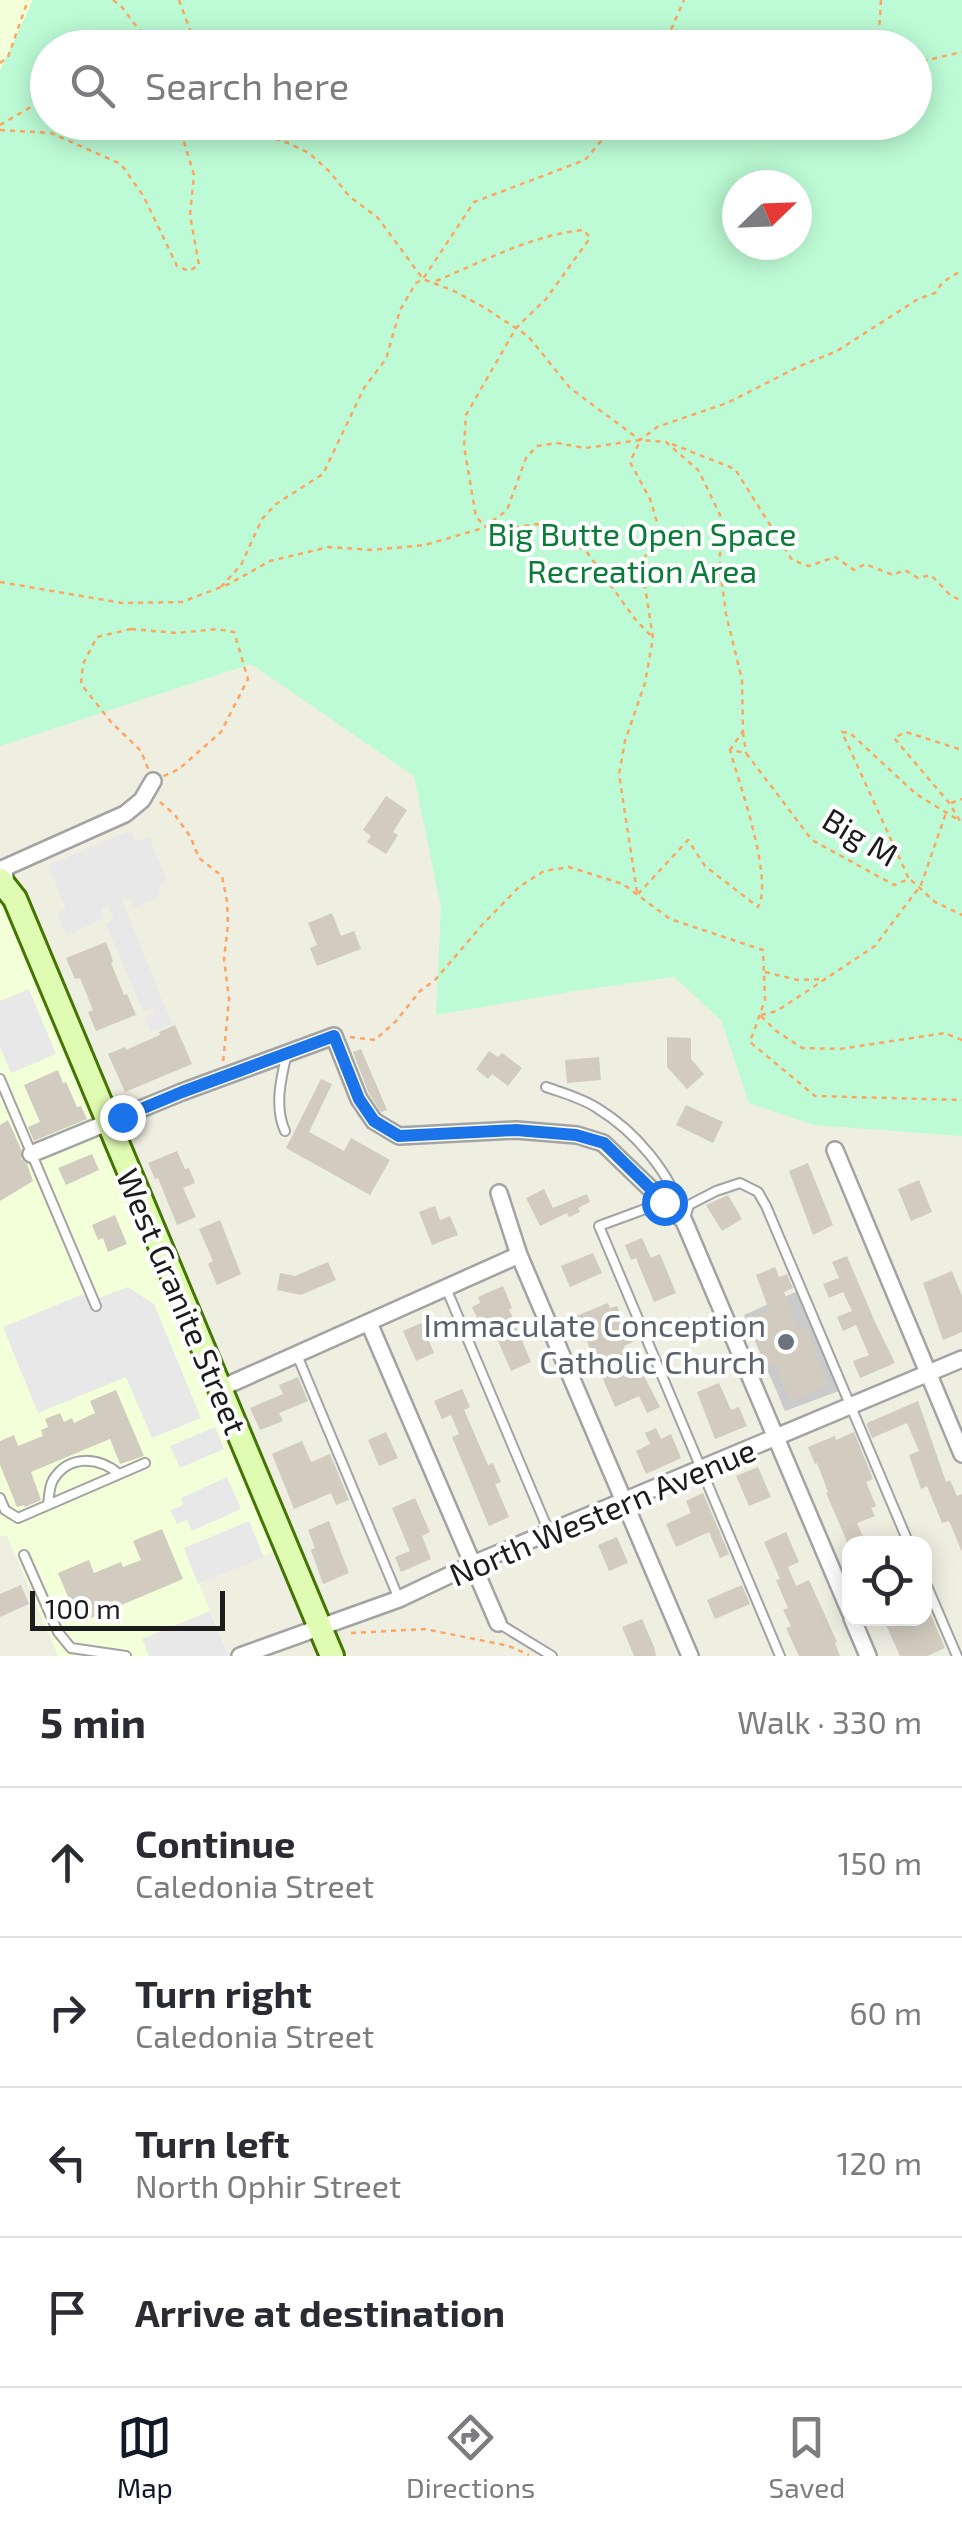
<!DOCTYPE html>
<meta charset="utf-8">
<style>
body{margin:0;font-family:"Exo 2",sans-serif;background:#f2f2f3;color:#2b2b33}
.controls{position:absolute;right:30px;bottom:30px;display:grid;overflow:hidden;border-radius:20px;box-shadow:0 5px 25px #0003}
.controls button{width:90px;height:90px;display:grid;place-items:center;padding:0;border:0;border-bottom:2px solid #e1e1e2;background:#fff;color:#2b2b33;font:50px sans-serif}
.compass{position:absolute;left:722px;top:170px;width:90px;height:90px;border-radius:50%;background:#fff;box-shadow:0 5px 25px #0003;rotate:67deg}
.scale{position:absolute;left:30px;bottom:25px;width:195px;box-sizing:border-box;padding-left:10px;border:5px solid #1c1c1c;border-top:0;font-size:28px;line-height:35px;white-space:nowrap;color:#1c1c1c;-webkit-text-stroke:8px #fff;paint-order:stroke}
.stop{position:absolute;width:30px;height:30px;margin:-22px;border:8px solid #1a73e8;border-radius:50%;background:#fff}
.stop.end{background:#1a73e8;border-color:#fff;box-shadow:0 2px 10px #0008}
.list{margin:0;padding:0;list-style:none}
h2{display:flex;justify-content:space-between;align-items:center;height:130px;margin:0;padding:0 40px;font-size:42px}
h2 small{font-size:32px;font-weight:400;color:#7c7c81}
.list li{display:grid;grid-template-columns:65px 1fr auto;gap:30px;align-items:center;box-sizing:border-box;height:150px;padding:0 40px;border-top:2px solid #e1e1e2}
.list b{display:block;font-size:38px;white-space:nowrap}
.list p{margin:0;font-size:32px;white-space:nowrap;color:#7c7c81}
.list em{font-size:32px;font-style:normal;color:#7c7c81}
.icon{flex:none;width:55px;height:55px;fill:none;stroke:currentColor;stroke-width:2;stroke-linecap:round;stroke-linejoin:round}
.map{position:relative;flex:none;width:962px;height:1656px;overflow:hidden}
.search{position:absolute;background:#fff;box-shadow:0 5px 25px #0003;left:30px;right:30px;top:30px;height:110px;display:flex;align-items:center;gap:25px;box-sizing:border-box;padding:0 35px;border-radius:55px;color:#7c7c81;font-size:38px}
.sheet{height:730px;background:#fff}
nav{display:flex;justify-content:space-around;align-items:center;box-sizing:border-box;height:140px;border-top:2px solid #e1e1e2;background:#fff;font-size:28px;color:#7c7c81}
nav a{display:grid;justify-items:center;gap:5px}
nav .on{color:#111827}
.map>svg:first-child{display:block}
.education{fill:#f3ffd9}
.religious{fill:#cacaca}
.park{fill:#bcfbd5;fill-rule:evenodd}
.parking{fill:#e8e8e8}
.building{fill:#d1ccbf}
.lines{fill:none;stroke-linecap:round;stroke-linejoin:round}
.lane-casing{stroke:#a3a3a3;stroke-width:12}
.street-casing{stroke:#a3a3a3;stroke-width:20}
.secondary-casing{stroke:#437502;stroke-width:28}
.path{stroke:#fea563;stroke-width:2.5;stroke-dasharray:5 5;stroke-linecap:butt}
.lane{stroke:#fff;stroke-width:8}
.street{stroke:#fff;stroke-width:15}
.secondary{stroke:#e0fbb2;stroke-width:22}
.route{stroke:#1a73e8;stroke-width:12}
.worship-dot{fill:#6b7280;stroke:#fff;stroke-width:4}
.labels{text-anchor:middle;dominant-baseline:central;stroke-width:8;stroke-linejoin:round;paint-order:stroke}
.park-label{font-size:32px;fill:#087c38;stroke:#fff}
.street-label{font-size:32px;fill:#1c1c1c;stroke:#fff}
.worship-label{font-size:32px;fill:#5b616d;stroke:#fff;text-anchor:end}
</style>
<div class="map">
<svg width="962" height="1656" viewBox="0 0 962 1656">
<rect width="100%" height="100%" fill="#eeeee1"/>
<path class="education" d="M 0,0 L 33,0 L 0,71 Z
M 0,867 L 286,1546 L 199,1584 L 229,1655 L 227,1656 L 58,1656 L 7,1535 L 0,1537 Z"/>
<path class="religious" d="M 798,1291 L 839,1391 L 785,1411 L 744,1315 Z"/>
<path class="park" d="M 33,0 L 962,0 L 962,1136 L 814,1125 L 749,1103 L 721,1020 L 674,977 L 575,991 L 436,1015 L 441,907 L 414,776 L 251,664 L 0,746 L 0,71 ZM 48,48 L 914,48 L 914,122 L 48,122 ZM 737,185 L 797,185 L 797,245 L 737,245 Z"/>
<path class="parking" d="M 131,830 L 136,842 L 149,837 L 167,881 L 158,886 L 160,896 L 134,908 L 129,898 L 122,900 L 172,1024 L 151,1032 L 144,1018 L 154,1013 L 154,1008 L 143,1011 L 106,924 L 114,918 L 109,908 L 101,909 L 104,918 L 66,936 L 57,913 L 66,909 L 48,865 Z
M 29,989 L 56,1054 L 11,1073 L 0,1047 L 0,1001 Z
M 128,1287 L 154,1304 L 201,1418 L 152,1438 L 126,1377 L 38,1413 L 3,1327 L 81,1295 L 99,1298 Z
M 215,1427 L 224,1449 L 180,1468 L 170,1446 Z
M 227,1477 L 241,1509 L 192,1531 L 187,1520 L 177,1524 L 170,1510 L 183,1505 L 181,1498 Z
M 249,1521 L 264,1557 L 198,1584 L 184,1548 Z
M 210,1611 L 229,1656 L 149,1656 L 142,1639 Z"/>
<path class="building" d="M 386,796 L 407,810 L 393,832 L 398,835 L 386,854 L 367,842 L 371,836 L 363,830 Z
M 332,913 L 341,936 L 354,931 L 361,949 L 317,966 L 310,948 L 317,945 L 308,923 Z
M 106,942 L 113,961 L 111,963 L 124,995 L 127,994 L 136,1015 L 96,1031 L 88,1012 L 93,1010 L 80,978 L 75,979 L 66,958 Z
M 175,1025 L 192,1064 L 125,1092 L 108,1054 L 125,1047 L 126,1050 L 160,1035 L 159,1032 Z
M 667,1037 L 691,1038 L 691,1059 L 704,1074 L 687,1089 L 667,1067 Z
M 361,1049 L 387,1110 L 381,1112 L 369,1094 L 353,1052 Z
M 489,1051 L 498,1057 L 502,1053 L 522,1068 L 508,1086 L 492,1074 L 488,1079 L 476,1069 Z
M 599,1057 L 601,1080 L 567,1083 L 565,1060 Z
M 58,1070 L 63,1083 L 66,1082 L 77,1107 L 81,1106 L 87,1119 L 34,1141 L 28,1127 L 40,1122 L 24,1085 Z
M 321,1079 L 332,1084 L 309,1132 L 344,1151 L 351,1138 L 390,1160 L 370,1195 L 286,1148 Z
M 686,1105 L 723,1122 L 713,1143 L 676,1125 Z
M 8,1120 L 21,1149 L 21,1159 L 27,1164 L 33,1181 L 0,1201 L 0,1125 Z
M 177,1151 L 185,1169 L 189,1168 L 195,1183 L 183,1188 L 196,1217 L 177,1225 L 158,1178 L 155,1179 L 148,1163 Z
M 92,1154 L 99,1170 L 66,1185 L 58,1168 Z
M 808,1163 L 833,1225 L 813,1235 L 789,1171 Z
M 919,1180 L 932,1212 L 911,1221 L 898,1189 Z
M 544,1189 L 553,1208 L 587,1194 L 590,1202 L 578,1208 L 580,1212 L 569,1217 L 567,1213 L 540,1226 L 526,1198 Z
M 728,1195 L 742,1219 L 722,1231 L 706,1205 Z
M 435,1206 L 440,1220 L 450,1216 L 458,1235 L 432,1245 L 419,1212 Z
M 115,1215 L 127,1244 L 108,1252 L 103,1238 L 98,1240 L 92,1225 Z
M 220,1220 L 241,1274 L 217,1285 L 208,1264 L 213,1261 L 199,1229 Z
M 642,1238 L 651,1258 L 660,1254 L 676,1293 L 654,1302 L 636,1258 L 631,1260 L 625,1245 Z
M 593,1253 L 602,1273 L 570,1287 L 561,1266 Z
M 847,1256 L 875,1322 L 895,1363 L 860,1378 L 853,1361 L 869,1355 L 856,1325 L 843,1331 L 837,1317 L 852,1311 L 843,1292 L 829,1298 L 823,1284 L 839,1278 L 832,1262 Z
M 328,1262 L 336,1280 L 301,1295 L 277,1290 L 280,1273 L 295,1276 Z
M 775,1267 L 779,1277 L 787,1274 L 793,1288 L 784,1292 L 799,1330 L 807,1326 L 818,1354 L 815,1355 L 828,1386 L 790,1401 L 774,1362 L 767,1365 L 749,1318 L 769,1310 L 756,1275 Z
M 952,1271 L 962,1296 L 962,1332 L 943,1340 L 923,1283 Z
M 503,1286 L 512,1308 L 509,1309 L 531,1362 L 511,1371 L 488,1318 L 479,1322 L 472,1307 L 480,1303 L 478,1297 Z
M 608,1303 L 610,1308 L 617,1306 L 633,1342 L 624,1346 L 637,1375 L 642,1372 L 660,1407 L 647,1413 L 639,1396 L 615,1407 L 576,1316 Z
M 421,1323 L 434,1353 L 416,1361 L 403,1331 Z
M 298,1377 L 308,1401 L 279,1413 L 283,1421 L 260,1430 L 250,1408 L 283,1394 L 279,1385 Z
M 719,1383 L 731,1410 L 739,1407 L 747,1426 L 715,1439 L 697,1392 Z
M 462,1389 L 470,1407 L 464,1410 L 488,1465 L 493,1463 L 501,1482 L 495,1484 L 509,1517 L 489,1526 L 452,1437 L 459,1434 L 451,1415 L 442,1419 L 434,1401 Z
M 116,1390 L 144,1456 L 120,1464 L 110,1439 L 31,1472 L 41,1500 L 25,1507 L 24,1505 L 17,1507 L 0,1465 L 0,1441 L 14,1435 L 18,1446 L 43,1436 L 41,1430 L 48,1427 L 45,1419 L 60,1413 L 64,1422 L 72,1418 L 74,1423 L 95,1413 L 90,1401 Z
M 918,1401 L 946,1482 L 950,1480 L 957,1496 L 962,1494 L 962,1552 L 949,1521 L 942,1523 L 927,1486 L 921,1489 L 909,1455 L 919,1451 L 907,1423 L 872,1438 L 867,1426 L 867,1423 Z
M 656,1428 L 661,1439 L 671,1434 L 681,1458 L 646,1474 L 636,1451 L 650,1444 L 645,1433 Z
M 386,1432 L 398,1458 L 379,1466 L 368,1440 Z
M 854,1432 L 873,1479 L 866,1482 L 876,1506 L 871,1508 L 875,1516 L 857,1523 L 866,1544 L 848,1544 L 826,1493 L 828,1492 L 817,1463 L 815,1464 L 808,1447 L 835,1436 L 836,1440 Z
M 302,1441 L 311,1462 L 330,1454 L 349,1500 L 336,1505 L 331,1493 L 294,1509 L 272,1454 Z
M 758,1467 L 771,1497 L 749,1506 L 736,1476 Z
M 703,1493 L 729,1554 L 720,1558 L 709,1532 L 676,1547 L 666,1524 L 691,1513 L 686,1501 Z
M 415,1498 L 430,1532 L 422,1536 L 431,1559 L 401,1572 L 395,1557 L 410,1551 L 392,1508 Z
M 329,1521 L 349,1573 L 323,1584 L 311,1550 L 315,1548 L 308,1530 Z
M 162,1529 L 183,1579 L 79,1623 L 58,1573 L 89,1560 L 94,1573 L 121,1562 L 123,1567 L 141,1560 L 133,1541 Z
M 786,1532 L 799,1562 L 788,1567 L 796,1586 L 809,1580 L 837,1642 L 835,1643 L 840,1656 L 799,1656 L 786,1628 L 791,1626 L 783,1610 L 788,1608 L 776,1580 L 780,1579 L 764,1542 Z
M 617,1537 L 628,1563 L 609,1571 L 598,1545 Z
M 21,1585 L 29,1604 L 0,1617 L 0,1594 Z
M 742,1585 L 750,1604 L 715,1619 L 707,1600 Z
M 924,1599 L 945,1648 L 927,1656 L 900,1656 L 883,1618 L 924,1618 Z
M 642,1619 L 654,1647 L 656,1656 L 634,1656 L 622,1627 Z"/>
<g class="lines">
<defs>
<path id="lane" d="M 0,1079 L 96,1306
M 546,1087 C 563,1093 582,1098 597,1108 C 635,1131 672,1174 683,1217
M 285,1131 C 274,1107 281,1078 287,1053
M 664,1202 L 599,1226 L 780,1656
M 684,1221 L 689,1205 L 716,1191 L 740,1183 L 758,1192 L 766,1206 L 909,1544
M 446,1288 L 549,1532
M 297,1355 L 399,1599
M 0,1498 L 5,1510 L 18,1518 L 145,1463
M 48,1505 C 49,1497 49,1487 53,1480 C 69,1454 99,1457 119,1474
M 24,1555 L 58,1632 L 71,1648 L 126,1656
M 924,1579 L 957,1656
M 498,1623 L 552,1656"/>
<path id="street" d="M 6,885 L 4,868 L 125,814 L 142,800 L 153,781
M 835,1150 L 962,1454
M 31,1154 L 182,1092 L 334,1036 L 359,1099 L 374,1121 L 399,1136 L 516,1130 L 577,1135 L 603,1143 L 684,1221 L 850,1612
M 499,1193 L 519,1255 L 690,1656
M 369,1323 L 498,1623
M 219,1389 L 519,1255
M 852,1618 L 868,1656
M 240,1656 L 399,1599 L 473,1564 L 962,1359"/>
<path id="secondary" d="M 0,880 L 15,899 L 332,1656"/>
</defs>
<use href="#lane" class="lane-casing"/>
<use href="#street" class="street-casing"/>
<use href="#secondary" class="secondary-casing"/>
<path class="path" d="M 113,0 L 121,6 L 153,48
M 179,0 L 190,30 L 184,48
M 881,0 L 879,32 L 900,48
M 663,48 L 684,0
M 914,58 L 919,62 L 962,52
M 0,63 L 8,57 L 28,0
M 239,122 L 254,132 L 288,143 L 309,153 L 330,172 L 349,196 L 378,218 L 423,279 L 454,291 L 485,308 L 528,336 L 570,388 L 640,440 L 657,427 L 727,403 L 800,366 L 837,351 L 918,299 L 935,293 L 943,282 L 962,270
M 0,125 L 48,97
M 0,130 L 51,133 L 121,164 L 144,197 L 177,266 L 189,271 L 199,265 L 190,215 L 194,175 L 178,122
M 436,281 C 484,261 532,235 584,230 L 590,238 L 546,299 L 516,328 L 466,415 L 464,446 L 476,517 L 485,526 L 506,529 L 537,524 L 586,551 L 635,619 L 653,638
M 672,444 L 735,469 L 792,560 L 809,566 L 835,557 L 854,570 L 865,564 L 893,575 L 905,570 L 918,578 L 931,575 L 950,595 L 962,601
M 0,582 L 122,603 L 182,602 L 229,584 L 270,561 L 329,547 L 372,550 L 425,545 L 483,528 L 507,510 L 526,458 L 537,446 L 557,443 L 585,448 L 640,440 L 666,442 L 699,471 L 720,515 L 720,569 L 726,614 L 742,680 L 743,731 L 730,750
M 221,587 L 241,565 L 262,519 L 276,504 L 323,474 L 364,388 L 386,359 L 400,310 L 416,283 L 423,279 L 474,202 L 585,160 L 617,122
M 131,629 L 177,633 L 217,629 L 234,632 L 248,679 L 221,732 L 179,769 L 153,781 L 141,751 L 111,722 L 81,684 L 83,664 L 97,637 Z
M 743,732 L 746,753
M 160,802 L 174,814 L 190,836 L 199,858 L 222,876 L 227,901 L 228,925 L 224,959 L 229,999 L 223,1063
M 951,803 L 962,799
M 911,880 L 935,902 L 962,915
M 637,892 L 619,774 L 625,741 L 645,683 L 653,638 L 642,567 L 657,522 L 650,499 L 630,462 L 639,443
M 638,894 L 688,840 L 705,866 L 758,907 C 774,880 739,783 730,750 L 746,753 L 812,840 L 894,885 L 909,879 L 842,732 L 850,733 L 916,794 L 960,821 L 950,804 L 894,738 L 906,732 L 962,750
M 765,972 L 798,980 L 826,979
M 761,1015 L 777,1011 L 875,946 L 921,885 L 946,813
M 761,1016 L 775,1030 L 802,1048 L 840,1049 L 945,1033 L 962,1040
M 350,1037 L 375,1040 L 396,1021 L 420,991 L 436,979 L 482,925 L 519,887 L 544,871 L 569,867 L 623,884 L 670,919 L 763,950 L 765,1000 L 750,1042 L 815,1096 L 962,1100
M 351,1633 L 425,1629 L 509,1646 L 529,1655"/>
<use href="#lane" class="lane"/>
<use href="#street" class="street"/>
<use href="#secondary" class="secondary"/>
</g>
<g class="lines">
<path class="route" d="M 122,1117 L 182,1092 L 334,1036 L 359,1099 L 374,1121 L 399,1136 L 516,1130 L 576,1135 L 604,1143 L 664,1202"/>
</g>
<circle class="worship-dot" cx="786" cy="1342" r="10"/>
<g class="labels">
<g class="park-label">
<text x="642" y="533">Big Butte Open Space<tspan x="642" dy="37">Recreation Area</tspan></text>
</g>
<g class="street-label">
<text transform="translate(861 836) rotate(31)">Big M</text>
<text transform="translate(183 1301) rotate(67)">West Granite Street</text>
<text transform="translate(602 1511) rotate(-23)">North Western Avenue</text>
</g>
<g class="worship-label">
<text x="766" y="1324">Immaculate Conception<tspan x="766" dy="37">Catholic Church</tspan></text>
</g>
</g>
</svg>
<div class="controls">
<button><svg class="icon" aria-label="locate" viewBox="0 0 24 24"><circle cx="12" cy="12" r="6"/><path d="M12 2v4M12 18v4M2 12h4M18 12h4"/></svg></button>
</div>
<svg class="compass" viewBox="-18 -18 36 36"><path d="M0-13l5 13h-10z" fill="#e53935"/><path d="M0 13l5-13h-10z" fill="#7c7c81"/></svg>
<div class="scale">100 m</div>
<div class="stop" style="left:664px;top:1202px"></div>
<div class="stop end" style="left:122px;top:1117px"></div>
<div class="search"><svg class="icon" aria-label="search" viewBox="0 0 24 24"><circle cx="10" cy="10" r="6"/><path d="M15 15l6 6"/></svg>Search here</div>
</div>
<section class="sheet">
<h2>5 min<small>Walk · 330 m</small></h2>
<ul class="list">
<li><svg class="icon" aria-label="ahead" viewBox="0 0 24 24"><path d="M12 20V5M6 11l6-6 6 6"/></svg><div><b>Continue</b><p>Caledonia Street</p></div><em>150 m</em></li>
<li><svg class="icon" aria-label="right" viewBox="0 0 24 24"><path d="M7 20v-9h11M14 6l5 5-5 5"/></svg><div><b>Turn right</b><p>Caledonia Street</p></div><em>60 m</em></li>
<li><svg class="icon" aria-label="left" viewBox="0 0 24 24"><path d="M17 20v-9H6M10 6l-5 5 5 5"/></svg><div><b>Turn left</b><p>North Ophir Street</p></div><em>120 m</em></li>
<li><svg class="icon" aria-label="arrive" viewBox="0 0 24 24"><path d="M6 21V4h12l-3 4 3 4H6"/></svg><div><b>Arrive at destination</b></div></li>
</ul>
</section>
<nav>
<a class="on"><svg class="icon" aria-label="map" viewBox="0 0 24 24"><path d="M3 6l6-2 6 2 6-2v14l-6 2-6-2-6 2zM9 4v14M15 6v14"/></svg>Map</a>
<a><svg class="icon" aria-label="directions" viewBox="0 0 24 24"><path d="M12 3l9 9-9 9-9-9zM9 14v-3h6M13 9l2 2-2 2"/></svg>Directions</a>
<a><svg class="icon" aria-label="saved" viewBox="0 0 24 24"><path d="M7 4h10v16l-5-4-5 4z"/></svg>Saved</a>
</nav>
